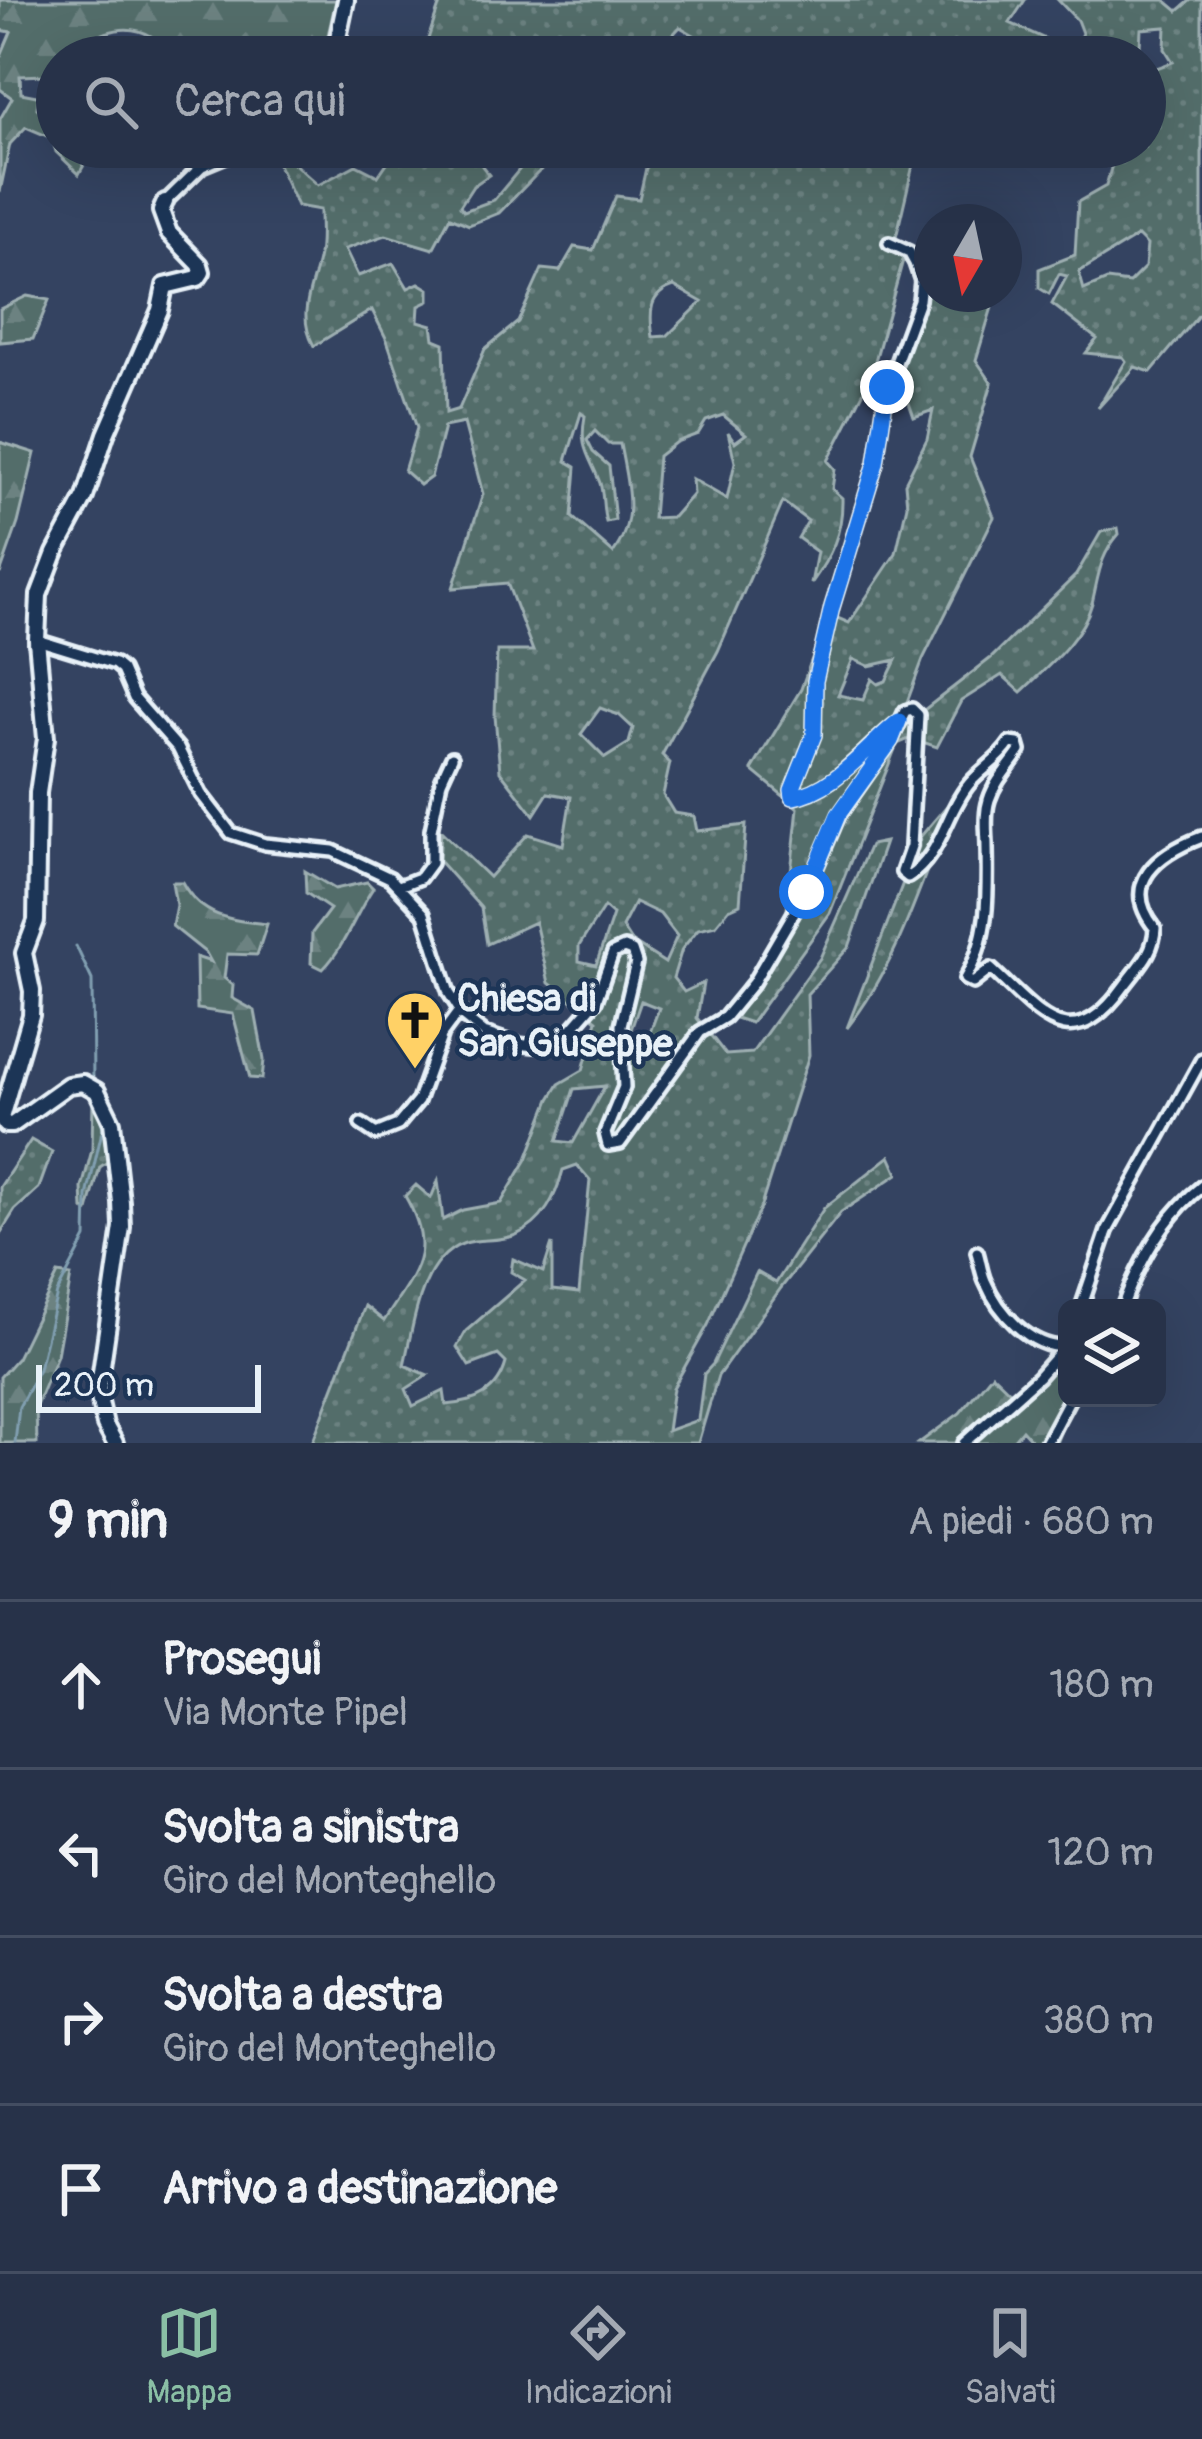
<!DOCTYPE html>
<html lang="it">
<meta charset="utf-8">
<style>
body{margin:0;font-family:Pangolin,sans-serif;background:#2f3a50;color:#f1f3f6}
.controls{position:absolute;right:36px;bottom:36px;display:grid;overflow:hidden;border-radius:18px;box-shadow:0 12px 48px #0002}
.controls button{width:108px;height:108px;display:grid;place-items:center;padding:0;border:0;border-bottom:3px solid #434d61;background:#273249;color:#f1f3f6;font:60px sans-serif}
.compass{position:absolute;left:914px;top:204px;width:108px;height:108px;border-radius:50%;background:#273249;box-shadow:0 12px 48px #0002;rotate:189deg}
.scale{position:absolute;left:36px;bottom:30px;width:225px;box-sizing:border-box;padding-left:12px;border:6px solid #e8f1f8;border-top:0;font-size:33px;line-height:42px;white-space:nowrap;color:#e8f1f8;-webkit-text-stroke:9px #1d3557;paint-order:stroke}
.stop{position:absolute;width:36px;height:36px;margin:-27px;border:9px solid #1a73e8;border-radius:50%;background:#fff}
.stop.end{background:#1a73e8;border-color:#fff;box-shadow:0 3px 12px #0008}
.list{margin:0;padding:0;list-style:none}
h2{display:flex;justify-content:space-between;align-items:center;height:156px;margin:0;padding:0 48px;font-size:51px}
h2 small{font-size:39px;font-weight:400;color:#a4aab4}
.list li{display:grid;grid-template-columns:78px 1fr auto;gap:36px;align-items:center;box-sizing:border-box;height:168px;padding:0 48px;border-top:3px solid #434d61}
.list b{display:block;font-size:45px;white-space:nowrap}
.list p{margin:0;font-size:39px;white-space:nowrap;color:#a4aab4}
.list em{font-size:39px;font-style:normal;color:#a4aab4}
.icon{flex:none;width:66px;height:66px;fill:none;stroke:currentColor;stroke-width:2;stroke-linecap:round;stroke-linejoin:round}
.map{position:relative;flex:none;width:1202px;height:1443px;overflow:hidden}
.search{position:absolute;background:#273249;box-shadow:0 12px 48px #0002;left:36px;right:36px;top:36px;height:132px;display:flex;align-items:center;gap:30px;box-sizing:border-box;padding:0 42px;border-radius:66px;color:#a4aab4;font-size:45px}
.sheet{height:828px;background:#273249}
nav{display:flex;justify-content:space-around;align-items:center;box-sizing:border-box;height:168px;border-top:3px solid #434d61;background:#273249;font-size:33px;color:#a4aab4}
nav a{display:grid;justify-items:center;gap:6px}
nav .on{color:#8abfa5}
.map>svg:first-child{display:block}
.green{fill:url(#green-dots);stroke:#9eafb2;stroke-width:3;fill-rule:evenodd}
.forest{fill:url(#forest-firs);stroke:#9eafb2;stroke-width:3}
.lines{fill:none;stroke-linecap:round;stroke-linejoin:round}
.stream{stroke:#819fb1;stroke-width:3}
.street-casing{stroke:#e8f1f8;stroke-width:18}
.secondary-casing{stroke:#e8f1f8;stroke-width:22}
.street{stroke:#1d3557;stroke-width:9}
.secondary{stroke:#1d3557;stroke-width:14}
.route{stroke:#1a73e8;stroke-width:15}
.labels{text-anchor:middle;dominant-baseline:central;stroke-width:9;stroke-linejoin:round;paint-order:stroke}
.poi-label{font-size:39px;font-weight:bold;fill:#e8f1f8;stroke:#1d3557;text-anchor:start}
</style>
<div class="map">
<svg width="1202" height="1443" viewBox="0 0 1202 1443">
<defs>
<pattern id="green-dots" width="8" height="8" patternUnits="userSpaceOnUse" patternTransform="scale(3)"><rect width="8" height="8" fill="#536d6b"/><path d="M2 2h.1M6 6h.1" fill="none" stroke="#6c8281" stroke-width="1.8" stroke-linecap="round"/></pattern>
<pattern id="forest-firs" width="22" height="20" patternUnits="userSpaceOnUse" patternTransform="scale(3)"><rect width="22" height="20" fill="#536d6b"/><path d="M5 1l3.5 6h-7zM16 11l3.5 6h-7z" fill="#6c8281"/></pattern>
</defs>
<rect width="100%" height="100%" fill="#344361"/>
<filter id="ink" filterUnits="userSpaceOnUse"><feTurbulence type="fractalNoise" baseFrequency=".00833" numOctaves="2"/><feDisplacementMap in="SourceGraphic" scale="24" xChannelSelector="R" yChannelSelector="G"/><feConvolveMatrix kernelMatrix="1 2 1 2 8 2 1 2 1" color-interpolation-filters="sRGB"/></filter>
<g filter="url(#ink)">
<path class="green" d="M 441,0 L 1025,0 L 1010,23 L 1074,52 L 1082,33 L 1077,20 L 1058,0 L 1165,0 L 1178,11 L 1191,0 L 1202,0 L 1202,311 L 1151,372 L 1135,367 L 1098,408 L 1126,361 L 1123,357 L 1086,353 L 1097,339 L 1052,304 L 1067,276 L 1059,274 L 1049,294 L 1039,288 L 1039,269 L 1075,255 L 1078,202 L 1106,186 L 1117,147 L 1145,147 L 1145,57 L 943,57 L 938,54 L 936,57 L 694,57 L 694,35 L 680,27 L 652,57 L 422,57 ZM 1166,27 L 1165,49 L 1173,62 L 1154,69 L 1140,47 L 1141,29 ZM 1138,236 L 1147,245 L 1145,267 L 1129,283 L 1107,280 L 1084,290 L 1079,272 Z
M 398,147 L 482,147 L 482,166 L 489,175 L 473,186 L 460,206 L 464,211 L 494,200 L 538,147 L 563,147 L 499,213 L 469,225 L 450,217 L 433,249 L 386,235 L 345,249 L 358,276 L 393,263 L 408,288 L 419,283 L 429,289 L 429,301 L 419,306 L 418,321 L 432,325 L 434,339 L 444,343 L 446,413 L 459,409 L 485,349 L 518,322 L 542,269 L 560,271 L 574,247 L 593,250 L 616,196 L 639,199 L 646,168 L 662,147 L 839,147 L 840,162 L 847,147 L 907,147 L 913,165 L 895,242 L 932,269 L 932,294 L 996,294 L 976,360 L 992,383 L 970,457 L 994,517 L 923,659 L 907,702 L 924,710 L 991,658 L 1076,575 L 1101,532 L 1118,528 L 1119,534 C 1099,557 1099,575 1092,603 C 1082,639 1047,667 1021,692 L 1002,675 L 961,701 L 937,747 L 911,738 L 897,744 L 830,913 L 751,1023 L 735,1018 L 783,946 L 798,808 L 752,770 L 801,689 L 828,614 L 849,623 L 896,553 L 907,505 L 905,483 L 927,439 L 933,410 L 914,417 L 909,403 L 893,393 L 927,277 L 903,260 L 870,379 L 828,461 L 835,469 L 832,489 L 842,498 C 843,532 831,556 811,584 L 817,552 L 798,538 L 808,521 L 783,502 L 718,651 L 662,755 L 670,763 L 663,795 L 674,813 L 694,816 L 697,831 L 746,825 L 740,904 L 729,909 L 716,925 L 698,929 L 682,949 L 673,978 L 684,992 L 703,983 L 697,1018 L 726,1055 L 752,1053 L 820,958 L 870,845 L 885,842 L 849,947 L 807,994 L 809,1055 L 761,1206 L 708,1325 L 673,1388 L 667,1431 L 698,1420 L 704,1374 L 713,1364 L 757,1272 L 776,1283 L 824,1208 L 890,1156 L 898,1174 L 841,1212 L 781,1288 L 718,1376 L 698,1443 L 312,1443 L 365,1306 L 384,1321 C 415,1272 438,1253 405,1196 L 416,1185 L 431,1198 L 438,1181 L 443,1220 L 463,1210 L 501,1203 L 527,1159 L 550,1099 L 559,1084 L 583,1070 L 597,1020 L 549,983 L 535,922 L 487,944 L 481,908 L 439,861 L 441,831 L 489,877 L 528,834 L 563,845 L 571,797 L 548,793 L 534,815 L 500,771 L 495,716 L 497,651 L 533,651 L 507,583 L 453,588 L 483,494 L 464,423 L 444,427 L 431,477 L 420,485 L 404,471 L 417,428 L 387,340 L 372,310 L 314,346 C 297,315 311,292 318,260 C 322,244 320,226 320,210 L 297,206 L 276,160 L 281,152 L 318,185 L 356,165 L 378,176 ZM 674,286 L 702,302 L 667,336 L 653,337 C 649,312 649,294 674,286 ZM 581,413 L 585,416 C 579,449 589,454 600,483 C 604,495 602,509 606,522 L 615,520 L 609,466 L 593,452 L 587,440 L 595,431 L 608,444 L 620,444 C 627,484 639,518 613,553 L 572,517 L 576,467 L 566,461 ZM 723,415 L 746,434 L 735,442 L 728,432 L 735,462 L 727,499 L 692,479 L 693,494 L 673,517 L 653,518 L 658,456 L 676,442 L 698,434 L 706,421 ZM 853,659 L 869,666 L 896,660 L 886,681 L 878,684 L 872,679 L 863,700 L 838,695 ZM 600,708 L 619,715 L 633,728 L 629,743 L 605,758 L 581,734 ZM 635,902 L 660,914 L 677,936 L 665,963 L 631,941 L 622,927 ZM 604,907 L 613,915 L 596,965 L 579,961 L 579,946 ZM 641,1001 L 659,1008 L 641,1056 L 628,1038 ZM 605,1086 L 573,1143 L 557,1141 L 574,1089 ZM 577,1165 L 590,1180 L 579,1293 L 552,1290 L 552,1244 L 543,1272 L 513,1259 L 511,1272 L 525,1280 L 466,1331 L 457,1347 L 469,1366 L 498,1355 L 506,1363 C 498,1393 475,1403 446,1405 L 444,1391 L 413,1406 L 406,1389 L 428,1375 L 404,1365 C 412,1332 417,1286 440,1260 C 466,1231 488,1246 516,1235 C 544,1223 556,1196 563,1170 Z
M 956,795 C 923,874 901,961 847,1028 L 921,836 Z
M 93,1098 L 109,1120 L 112,1159 L 100,1167 L 88,1211 L 83,1209 L 82,1188 L 92,1150 Z
M 31,1140 L 52,1152 L 39,1188 L 15,1210 L 0,1234 L 0,1187 Z"/>
<path class="forest" d="M 0,0 L 336,0 L 323,57 L 246,57 L 218,48 L 212,57 L 147,57 L 151,36 C 122,19 89,37 67,57 L 57,57 L 57,66 L 47,75 L 20,76 L 21,93 L 57,100 L 38,101 L 37,108 L 57,123 L 57,147 L 94,147 L 79,174 L 56,152 L 52,138 L 26,127 L 10,144 L 0,192 L 0,119 L 12,98 L 0,89 L 0,58 L 11,32 L 0,30 Z
M 27,296 L 49,300 L 33,339 L 0,342 L 0,309 Z
M 0,442 L 35,453 L 18,523 L 0,574 Z
M 305,871 L 335,889 L 367,882 L 373,888 C 355,915 344,948 323,969 L 311,963 L 312,933 L 330,909 L 306,893 Z
M 172,882 L 182,882 C 201,917 229,920 267,924 L 257,955 L 227,954 L 224,978 L 233,985 L 232,998 L 255,1011 L 264,1060 L 262,1079 L 250,1078 L 233,1014 L 197,1009 L 196,957 L 211,962 L 206,953 L 172,926 L 176,905 Z
M 58,1274 L 71,1276 L 57,1355 L 36,1406 L 37,1443 L 0,1443 L 0,1377 L 17,1358 Z
M 1067,1350 L 1067,1398 L 1074,1398 L 1056,1443 L 1034,1443 L 1022,1430 L 1011,1443 L 919,1443 L 960,1413 L 992,1374 L 1018,1399 Z"/>
<g class="lines">
<path class="stream" d="M 76,946 L 92,980 L 93,1082
M 15,1443 L 19,1407 L 39,1369 L 57,1293 L 86,1238 L 87,1196 L 103,1127 L 95,1103"/>
<defs>
<path id="street" d="M 165,202 L 202,166 L 248,147
M 889,243 L 909,252 L 915,263 L 921,281 L 919,300 L 887,387 L 876,463 L 832,607 L 815,681 L 814,735 L 792,790 L 793,797 C 835,791 866,746 898,722
M 35,644 L 37,640 L 115,664 L 122,670 L 134,698 L 178,748 L 201,794 L 231,833 L 265,844 L 333,851 L 390,878 L 424,914 L 449,993 L 464,1017 L 484,1033 L 517,1044 L 535,1046 L 561,1041 L 596,1001 L 613,953 L 624,948 L 632,951 L 636,963 L 621,1025 L 624,1087 L 605,1133 L 608,1145 L 620,1143 L 700,1032 L 725,1017 L 753,983 L 806,892 L 839,815 L 891,741 L 905,711 L 912,709 L 918,715 L 911,846 L 902,872 L 908,877 C 941,857 946,811 970,783 C 983,768 999,760 1010,743 L 1018,744 L 1020,751 C 1009,767 995,781 989,800 C 984,815 987,832 987,848 C 988,894 989,939 965,979 L 973,983 L 991,969 C 1040,1013 1070,1062 1125,985 C 1139,966 1154,953 1155,928 C 1119,883 1158,854 1202,837
M 399,886 L 420,878 L 431,863 L 431,830 L 441,781 L 452,757
M 361,1124 L 376,1134 L 398,1125 L 418,1101 L 442,1034 L 459,1011
M 977,1252 C 980,1261 981,1272 985,1281 C 998,1312 1030,1348 1065,1347
M 1081,1308 L 1107,1231 L 1202,1059
M 1122,1308 C 1138,1264 1164,1216 1202,1186
M 964,1443 L 1038,1377 L 1067,1344
M 1046,1443 L 1070,1398"/>
<path id="secondary" d="M 334,57 L 346,0
M 115,1443 L 105,1425 L 98,1393 L 122,1227 L 121,1202 L 112,1122 L 97,1091 L 83,1083 L 68,1085 L 12,1125 L 6,1125 L 1,1118 L 31,1015 L 32,991 L 24,953 L 36,921 L 38,793 L 46,738 L 37,640 L 39,595 L 55,553 L 85,497 L 106,434 L 160,310 L 165,286 L 198,278 L 202,272 L 200,265 L 169,233 L 161,211 L 165,202"/>
</defs>
<use href="#street" class="street-casing"/>
<use href="#secondary" class="secondary-casing"/>
<use href="#street" class="street"/>
<use href="#secondary" class="secondary"/>
</g>
</g>
<g class="lines" filter="url(#ink)">
<path class="route" d="M 806,892 L 838,815 L 891,741 L 899,721 C 867,746 836,790 793,797 L 792,790 L 814,735 L 815,681 L 832,607 L 876,463 L 887,387"/>
</g>
<defs>
<symbol id="church-pin" viewBox="-11 -11 22 30"><path d="M0 17L-7.5 6A9.5 9.5 0 1 1 7.5 6Z" fill="#ffd166" stroke="#1d3557"/><path d="M-1.2-6h2.4v3.5h3.3v2.4h-3.3V6h-2.4V-.1h-3.3v-2.4h3.3Z" fill="#111"/></symbol>
</defs>
<g fill-rule="evenodd">
<use href="#church-pin" x="382" y="987" width="66" height="90"/>
</g>
<g class="labels">
<g class="poi-label">
<text x="457" y="998">Chiesa di<tspan x="457" dy="45">San Giuseppe</tspan></text>
</g>
</g>
</svg>
<div class="controls">
<button><svg class="icon" aria-label="layers" viewBox="0 0 24 24"><path d="M12 4l9 5-9 5-9-5zM3 14l9 5 9-5"/></svg></button>
</div>
<svg class="compass" viewBox="-18 -18 36 36"><path d="M0-13l5 13h-10z" fill="#e53935"/><path d="M0 13l5-13h-10z" fill="#a4aab4"/></svg>
<div class="scale">200 m</div>
<div class="stop" style="left:806px;top:892px"></div>
<div class="stop end" style="left:887px;top:387px"></div>
<div class="search"><svg class="icon" aria-label="search" viewBox="0 0 24 24"><circle cx="10" cy="10" r="6"/><path d="M15 15l6 6"/></svg>Cerca qui</div>
</div>
<section class="sheet">
<h2>9 min<small>A piedi · 680 m</small></h2>
<ul class="list">
<li><svg class="icon" aria-label="ahead" viewBox="0 0 24 24"><path d="M12 20V5M6 11l6-6 6 6"/></svg><div><b>Prosegui</b><p>Via Monte Pipel</p></div><em>180 m</em></li>
<li><svg class="icon" aria-label="left" viewBox="0 0 24 24"><path d="M17 20v-9H6M10 6l-5 5 5 5"/></svg><div><b>Svolta a sinistra</b><p>Giro del Monteghello</p></div><em>120 m</em></li>
<li><svg class="icon" aria-label="right" viewBox="0 0 24 24"><path d="M7 20v-9h11M14 6l5 5-5 5"/></svg><div><b>Svolta a destra</b><p>Giro del Monteghello</p></div><em>380 m</em></li>
<li><svg class="icon" aria-label="arrive" viewBox="0 0 24 24"><path d="M6 21V4h12l-3 4 3 4H6"/></svg><div><b>Arrivo a destinazione</b></div></li>
</ul>
</section>
<nav>
<a class="on"><svg class="icon" aria-label="map" viewBox="0 0 24 24"><path d="M3 6l6-2 6 2 6-2v14l-6 2-6-2-6 2zM9 4v14M15 6v14"/></svg>Mappa</a>
<a><svg class="icon" aria-label="directions" viewBox="0 0 24 24"><path d="M12 3l9 9-9 9-9-9zM9 14v-3h6M13 9l2 2-2 2"/></svg>Indicazioni</a>
<a><svg class="icon" aria-label="saved" viewBox="0 0 24 24"><path d="M7 4h10v16l-5-4-5 4z"/></svg>Salvati</a>
</nav>
